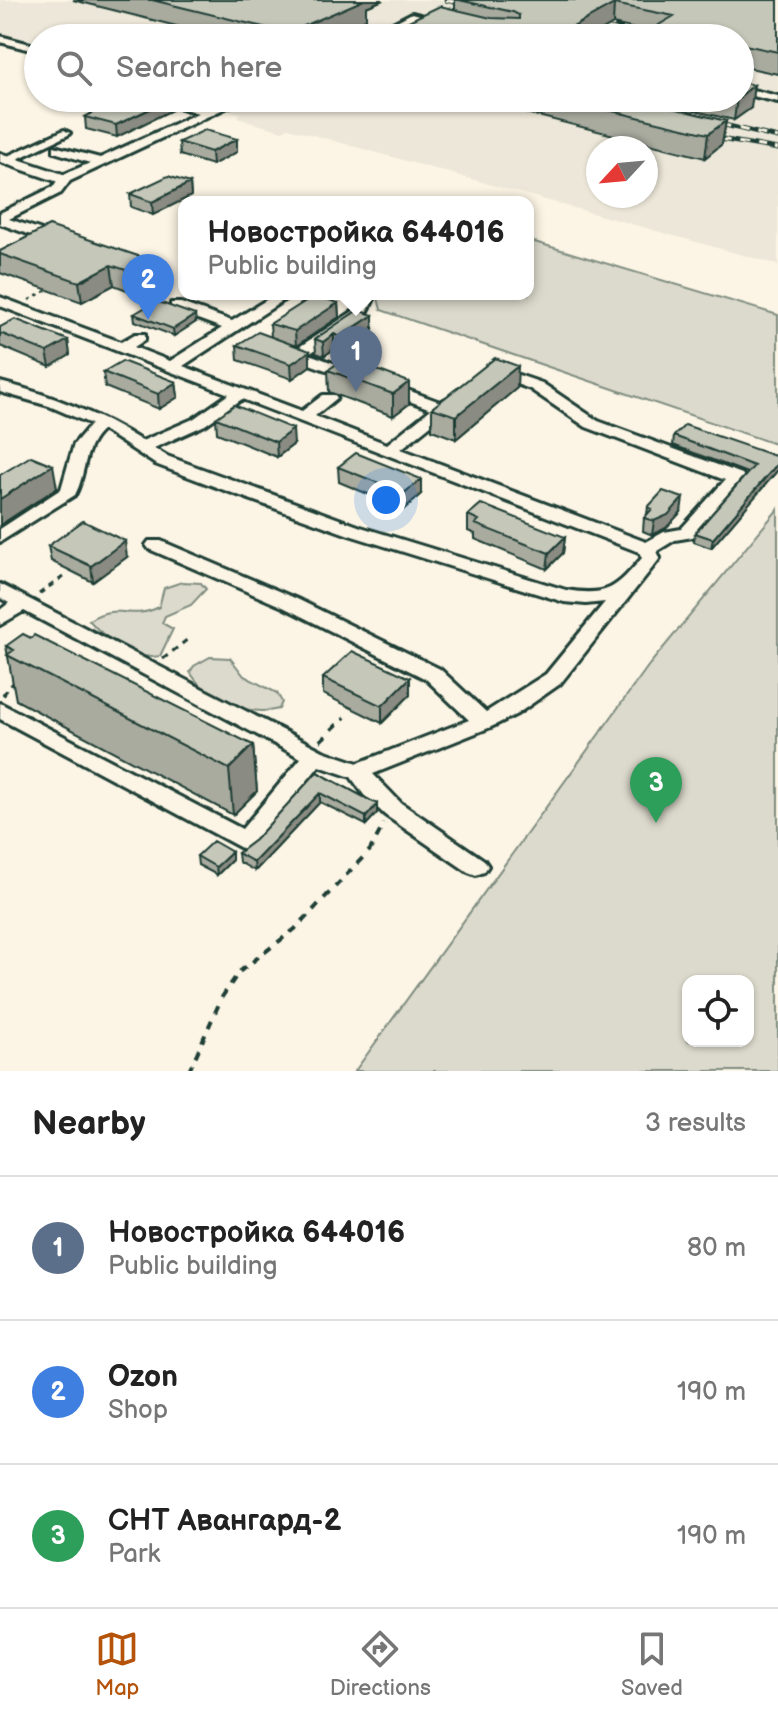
<!DOCTYPE html>
<meta charset="utf-8">
<style>
body{margin:0;font-family:"Balsamiq Sans",sans-serif;background:#f6f6f6;color:#222}
.controls{position:absolute;right:24px;bottom:24px;display:grid;overflow:hidden;border-radius:16px;box-shadow:0 2px 6px #0004}
.controls button{width:72px;height:72px;display:grid;place-items:center;padding:0;border:0;border-bottom:2px solid #e0e0e0;background:#fff;color:#222;font:40px sans-serif}
.compass{position:absolute;left:586px;top:136px;width:72px;height:72px;border-radius:50%;background:#fff;box-shadow:0 2px 6px #0004;rotate:244deg}
.you{position:absolute;left:386px;top:500px;width:28px;height:28px;margin:-20px;border:6px solid #fff;border-radius:50%;background:#1a73e8;box-shadow:0 0 0 12px #1a73e833}
.badge{display:grid;place-items:center;width:52px;height:52px;border-radius:50%;background:#b45309;color:#fff;font-size:26px;font-weight:700}
.pin{position:absolute;translate:-50% -66px;filter:drop-shadow(0 2px 4px #0008)}
.pin::after{content:'';position:absolute;top:42px;width:28px;height:24px;background:inherit;clip-path:polygon(0 0,100% 0,50% 100%)}
.popup{position:absolute;left:178px;top:196px;width:356px;height:104px;box-sizing:border-box;display:grid;place-content:center;border-radius:16px;background:#fff;filter:drop-shadow(0 2px 6px #0005);font-size:26px;white-space:nowrap;color:#767676}
.popup b{font-size:30px;color:#222}
.popup::after{content:'';position:absolute;left:50%;top:100%;margin-left:-16px;border:16px solid transparent;border-top-color:#fff}
.list{margin:0;padding:0;list-style:none}
h2{display:flex;justify-content:space-between;align-items:center;height:104px;margin:0;padding:0 32px;font-size:34px}
h2 small{font-size:26px;font-weight:400;color:#767676}
.list li{display:grid;grid-template-columns:52px 1fr auto;gap:24px;align-items:center;box-sizing:border-box;height:144px;padding:0 32px;border-top:2px solid #e0e0e0}
.list b{display:block;font-size:30px;white-space:nowrap}
.list p{margin:0;font-size:26px;white-space:nowrap;color:#767676}
.list em{font-size:26px;font-style:normal;color:#767676}
.icon{flex:none;width:44px;height:44px;fill:none;stroke:currentColor;stroke-width:2;stroke-linecap:round;stroke-linejoin:round}
.map{position:relative;flex:none;width:778px;height:1071px;overflow:hidden}
.search{position:absolute;background:#fff;box-shadow:0 2px 6px #0004;left:24px;right:24px;top:24px;height:88px;display:flex;align-items:center;gap:20px;box-sizing:border-box;padding:0 28px;border-radius:44px;color:#767676;font-size:30px}
.sheet{height:536px;background:#fff}
nav{display:flex;justify-content:space-around;align-items:center;box-sizing:border-box;height:112px;border-top:2px solid #e0e0e0;background:#fff;font-size:22px;color:#767676}
nav a{display:grid;justify-items:center;gap:4px}
nav .on{color:#b45309}
.map>svg:first-child{display:block}
.built{fill:#ece7d8;fill-rule:evenodd}
.green{fill:#dcdacc;stroke:#7e8c80;stroke-width:2;fill-rule:evenodd}
.lines{fill:none;stroke-linecap:round;stroke-linejoin:round}
.minor-casing{stroke:#1f3d34;stroke-width:6}
.major-casing{stroke:#1f3d34;stroke-width:6}
.path-far2{stroke:#1f3d34;stroke-width:2;stroke-dasharray:4 4;stroke-linecap:butt}
.path-far1{stroke:#1f3d34;stroke-width:3;stroke-dasharray:6 6;stroke-linecap:butt}
.path{stroke:#1f3d34;stroke-width:4;stroke-dasharray:8 8;stroke-linecap:butt}
.minor{fill:#fcf5e5;fill-rule:evenodd}
.major{fill:#fcf5e5;fill-rule:evenodd}
.rail-casing{stroke:#1f3d34;stroke-width:5}
.rail{stroke:#fcf5e5;stroke-width:3;stroke-dasharray:9;stroke-linecap:butt}
.wall{fill:#a9ab9f;stroke:#1f3d34;stroke-width:2}
.shaded-wall{fill:#8a8b82;stroke:#1f3d34;stroke-width:2}
.building{fill:#c5c7b9;stroke:#1f3d34;stroke-width:2}
</style>
<div class="map">
<svg width="778" height="1071" viewBox="0 0 778 1071">
<rect width="100%" height="100%" fill="#fcf5e5"/>
<filter id="ink" filterUnits="userSpaceOnUse"><feTurbulence type="fractalNoise" baseFrequency=".0125" numOctaves="2"/><feDisplacementMap in="SourceGraphic" scale="16" xChannelSelector="R" yChannelSelector="G"/><feConvolveMatrix kernelMatrix="1 2 1 2 8 2 1 2 1" color-interpolation-filters="sRGB"/></filter>
<g filter="url(#ink)">
<path class="built" d="M 0,0 L 778,0 L 778,265 L 288,128 L 283,131 L 249,122 L 237,117 L 241,113 L 215,107 L 228,98 L 740,98 L 740,38 L 38,38 L 38,46 L 0,36 ZM 598,148 L 646,148 L 646,196 L 598,196 Z"/>
<path class="green" d="M 528,240 L 778,315 L 778,445 L 381,310 L 377,294 L 528,294 Z
M 778,509 L 778,1071 L 355,1071 L 649,665 ZM 748,981 L 748,1041 L 688,1041 L 688,981 Z
M 182,582 L 201,583 L 206,589 L 191,605 L 165,616 L 162,623 L 173,629 L 160,656 C 134,661 105,639 89,620 C 119,601 130,622 159,607 L 164,588 Z
M 210,657 L 230,658 L 244,676 L 277,693 L 282,702 L 279,709 C 249,717 206,699 190,672 L 194,666 Z"/>
<g class="lines">
<defs>
<path id="minor" d="M 412,13 L 447,22 L 442,25 L 413,19 L 377,38 L 364,38 Z
M 0,36 L 38,46 L 38,52 L 0,42 Z
M 740,87 L 778,96 L 778,102 L 740,93 Z
M 147,98 C 168,98 184,106 204,108 C 216,110 231,98 247,98 L 70,181 L 61,193 L 9,219 L 63,237 L 63,243 L 53,243 L 0,224 L 0,213 L 53,187 L 60,176 L 90,163 L 54,152 L 54,146 L 100,158 L 198,113 Z
M 64,130 L 70,133 L 68,135 L 11,162 L 1,159 Z
M 276,294 L 293,294 L 183,366 L 302,411 L 323,395 L 335,395 L 337,398 L 315,416 L 387,444 L 431,409 L 382,391 L 380,388 L 382,385 L 394,385 L 440,402 L 450,397 L 456,399 L 458,402 L 456,405 L 401,449 L 646,542 L 664,532 L 681,529 L 725,480 L 586,427 L 530,389 L 491,375 L 488,372 L 491,369 L 501,369 L 542,383 L 598,421 L 742,474 L 745,478 L 693,537 L 675,540 L 657,551 L 660,558 L 657,562 L 560,684 L 517,714 L 491,727 L 373,774 L 401,803 L 484,860 L 488,866 L 484,872 L 476,875 L 468,872 L 385,815 L 364,795 L 351,777 L 319,766 L 253,847 L 245,850 L 0,719 L 0,703 L 242,829 L 301,758 L 24,611 L 0,625 L 0,610 L 9,603 L 0,598 L 0,584 L 323,751 L 358,763 L 469,720 L 426,679 L 283,607 L 149,549 L 146,545 L 149,541 L 161,541 L 297,599 L 440,669 L 486,712 L 546,674 L 605,602 L 586,604 L 564,602 L 349,535 L 224,490 L 155,464 L 103,430 C 82,448 87,473 75,495 L 0,542 L 0,529 L 61,489 L 74,444 L 91,424 L 49,406 L 0,392 L 0,382 C 51,395 98,413 142,441 L 193,419 L 229,394 L 0,306 L 0,297 L 121,342 L 135,334 L 145,334 L 145,340 L 134,347 L 170,361 L 222,328 L 171,309 L 171,303 L 181,303 L 232,321 ZM 242,399 L 639,552 L 642,558 C 616,588 608,597 566,590 L 361,527 L 167,456 L 154,448 L 205,425 Z
M 357,294 L 373,294 L 375,297 L 366,315 L 309,354 L 358,372 L 361,375 L 358,378 L 348,378 L 282,354 L 282,348 L 296,349 L 355,310 L 360,298 Z"/>
<path id="major" d="M 0,153 L 69,176 L 72,179 L 64,184 L 0,162 Z"/>
</defs>
<use href="#minor" class="minor-casing"/>
<use href="#major" class="major-casing"/>
<path class="path-far2" d="M 29,300 L 51,288"/>
<path class="path-far1" d="M 39,594 L 63,577
M 163,659 L 188,639
M 3,695 L 13,683"/>
<path class="path" d="M 3,695 L 5,693
M 320,741 L 345,717
M 189,1071 L 222,997 L 239,972 L 295,929 L 370,850 L 384,824"/>
<use href="#minor" class="minor"/>
<use href="#major" class="major"/>
<defs>
<path id="rail" d="M 446,0 L 474,7
M 588,20 L 670,38
M 318,25 L 373,38
M 704,120 L 778,138
M 703,136 L 778,149"/>
</defs>
<use href="#rail" class="rail-casing"/>
<use href="#rail" class="rail"/>
</g>
<path class="wall" d="M 73,0 L 383,0 L 366,7 L 366,19 L 325,38 L 224,38 Z
M 455,0 L 778,0 L 778,74 L 740,66 L 740,38 L 644,38 L 645,33 L 648,32 L 613,24 L 589,38 L 373,38 L 455,9 Z
M 101,98 L 226,98 L 213,104 L 194,99 L 188,102 L 174,99 L 174,109 L 117,137 L 86,129 L 85,117 L 91,114 L 89,104 Z
M 466,98 L 635,98 L 634,100 L 726,121 L 722,144 L 705,158 Z
M 639,98 L 740,98 L 751,108 L 734,120 Z
M 237,139 L 237,152 L 212,165 L 180,155 L 179,142 Z
M 190,183 L 191,196 L 153,215 L 131,207 L 130,194 Z
M 49,226 L 161,283 L 140,295 L 114,285 L 82,302 L 0,273 L 0,251 Z
M 338,303 L 339,317 L 296,346 L 310,366 L 292,379 L 238,360 L 237,345 L 271,337 L 270,324 Z
M 358,310 L 373,329 L 340,351 L 334,349 L 324,356 L 316,353 L 315,339 Z
M 134,314 L 196,322 L 174,336 L 135,321 Z
M 0,327 L 68,340 L 70,355 L 50,367 L 0,346 Z
M 328,370 L 409,382 L 409,404 L 393,416 L 329,392 Z
M 103,372 L 176,382 L 178,397 L 159,409 L 105,387 Z
M 517,388 L 456,439 L 432,430 L 432,408 Z
M 216,418 L 294,444 L 277,457 L 217,433 Z
M 674,436 L 778,457 L 778,470 L 711,548 L 694,542 L 695,533 L 747,473 L 673,445 Z
M 338,467 L 421,494 L 404,509 L 339,482 Z
M 648,507 L 681,512 L 666,528 L 652,535 L 643,531 L 644,518 L 647,514 Z
M 468,515 L 565,537 L 563,553 L 547,569 L 475,539 L 475,534 L 468,531 Z
M 48,546 L 127,557 L 93,582 L 51,561 Z
M 6,646 L 253,745 L 257,791 L 233,815 L 16,700 Z
M 323,678 L 410,678 L 410,695 L 382,723 L 323,694 Z
M 317,772 L 377,804 L 377,813 L 366,825 L 320,802 L 255,871 L 239,862 L 238,853 L 255,840 Z
M 232,852 L 232,860 L 217,875 L 198,865 L 197,856 Z"/>
<path class="shaded-wall" d="M 349,0 L 383,0 L 366,7 L 366,19 L 325,38 L 289,38 L 288,33 Z
M 614,4 L 613,24 L 589,38 L 553,38 Z
M 754,85 L 751,108 L 734,120 L 737,98 L 740,98 L 740,96 Z
M 173,98 L 174,109 L 117,137 L 116,125 Z
M 212,98 L 226,98 L 213,104 Z
M 726,121 L 722,144 L 705,158 L 708,134 Z
M 237,139 L 237,152 L 212,165 L 211,152 Z
M 190,183 L 191,196 L 153,215 L 152,202 Z
M 159,263 L 161,283 L 140,295 L 138,274 Z
M 111,265 L 114,285 L 82,302 L 79,282 Z
M 338,303 L 339,317 L 296,346 L 295,331 Z
M 195,315 L 196,322 L 174,336 L 173,329 Z
M 373,315 L 373,329 L 340,351 L 340,337 Z
M 334,334 L 334,349 L 324,356 L 323,342 Z
M 68,340 L 70,355 L 50,367 L 47,352 Z
M 310,351 L 310,366 L 292,379 L 291,364 Z
M 518,366 L 517,388 L 456,439 L 456,416 Z
M 176,382 L 178,397 L 159,409 L 158,394 Z
M 409,382 L 409,404 L 393,416 L 393,394 Z
M 293,429 L 294,444 L 277,457 L 276,442 Z
M 778,463 L 778,470 L 711,548 L 713,539 Z
M 53,465 L 57,488 L 0,525 L 0,499 Z
M 421,479 L 421,494 L 404,509 L 404,493 Z
M 683,498 L 681,512 L 666,528 L 652,535 L 654,521 Z
M 565,537 L 563,553 L 547,569 L 549,553 Z
M 125,541 L 127,557 L 93,582 L 91,566 Z
M 410,678 L 410,695 L 382,723 L 382,706 Z
M 253,745 L 257,791 L 233,815 L 229,769 Z
M 320,793 L 320,802 L 255,871 L 254,862 Z
M 377,804 L 377,813 L 366,825 L 366,817 Z
M 232,852 L 232,860 L 217,875 L 216,867 Z"/>
<path class="building" d="M 152,0 L 364,0 L 288,33 Z
M 459,0 L 778,0 L 778,52 L 740,44 L 740,38 L 667,38 L 645,33 L 674,16 L 614,4 L 553,38 L 373,38 L 440,6 L 491,18 L 519,19 L 519,15 L 513,12 Z
M 740,82 L 754,85 L 740,96 Z
M 101,98 L 173,98 L 116,125 L 85,117 L 104,107 L 89,104 Z
M 558,98 L 631,98 L 726,121 L 708,134 Z
M 205,130 L 237,139 L 211,152 L 179,142 Z
M 168,176 L 190,183 L 152,202 L 130,194 Z
M 49,226 L 159,263 L 138,274 L 111,265 L 79,282 L 0,254 L 0,251 Z
M 315,295 L 338,303 L 295,331 L 270,324 Z
M 156,301 L 195,315 L 173,329 L 134,314 Z
M 358,310 L 373,315 L 340,337 L 334,334 L 323,342 L 315,339 Z
M 15,319 L 68,340 L 47,352 L 0,333 L 0,327 Z
M 258,332 L 310,351 L 291,364 L 237,345 Z
M 345,358 L 409,382 L 393,394 L 328,370 Z
M 495,358 L 518,366 L 456,416 L 432,408 Z
M 122,361 L 176,382 L 158,394 L 103,372 Z
M 234,405 L 293,429 L 276,442 L 216,418 Z
M 685,425 L 778,457 L 778,463 L 713,539 L 695,533 L 754,466 L 674,436 Z
M 356,453 L 421,479 L 404,493 L 338,467 Z
M 31,456 L 53,465 L 0,499 L 0,475 Z
M 663,491 L 683,498 L 668,515 L 654,521 L 644,518 L 652,509 L 648,507 Z
M 481,504 L 565,537 L 549,553 L 475,524 L 479,520 L 468,515 Z
M 83,521 L 125,541 L 91,566 L 48,546 Z
M 23,634 L 31,638 L 34,635 L 253,745 L 229,769 L 7,655 L 14,650 L 6,646 Z
M 352,651 L 410,678 L 382,706 L 323,678 Z
M 317,772 L 377,804 L 366,817 L 320,793 L 254,862 L 238,853 L 255,840 Z
M 213,841 L 232,852 L 216,867 L 197,856 Z"/>
</g>
</svg>
<div class="controls">
<button><svg class="icon" aria-label="locate" viewBox="0 0 24 24"><circle cx="12" cy="12" r="6"/><path d="M12 2v4M12 18v4M2 12h4M18 12h4"/></svg></button>
</div>
<svg class="compass" viewBox="-18 -18 36 36"><path d="M0-13l5 13h-10z" fill="#e53935"/><path d="M0 13l5-13h-10z" fill="#767676"/></svg>
<div class="you"></div>
<div class="pin badge" style="left:356px;top:392px;background:#5c6f8a">1</div>
<div class="popup"><b>Новостройка 644016</b>Public building</div>
<div class="pin badge" style="left:148px;top:320px;background:#3f7fe0">2</div>
<div class="pin badge" style="left:656px;top:823px;background:#2e9e5b">3</div>
<div class="search"><svg class="icon" aria-label="search" viewBox="0 0 24 24"><circle cx="10" cy="10" r="6"/><path d="M15 15l6 6"/></svg>Search here</div>
</div>
<section class="sheet">
<h2>Nearby<small>3 results</small></h2>
<ul class="list">
<li><span class="badge" style="background:#5c6f8a">1</span><div><b>Новостройка 644016</b><p>Public building</p></div><em>80 m</em></li>
<li><span class="badge" style="background:#3f7fe0">2</span><div><b>Ozon</b><p>Shop</p></div><em>190 m</em></li>
<li><span class="badge" style="background:#2e9e5b">3</span><div><b>СНТ Авангард-2</b><p>Park</p></div><em>190 m</em></li>
</ul>
</section>
<nav>
<a class="on"><svg class="icon" aria-label="map" viewBox="0 0 24 24"><path d="M3 6l6-2 6 2 6-2v14l-6 2-6-2-6 2zM9 4v14M15 6v14"/></svg>Map</a>
<a><svg class="icon" aria-label="directions" viewBox="0 0 24 24"><path d="M12 3l9 9-9 9-9-9zM9 14v-3h6M13 9l2 2-2 2"/></svg>Directions</a>
<a><svg class="icon" aria-label="saved" viewBox="0 0 24 24"><path d="M7 4h10v16l-5-4-5 4z"/></svg>Saved</a>
</nav>
